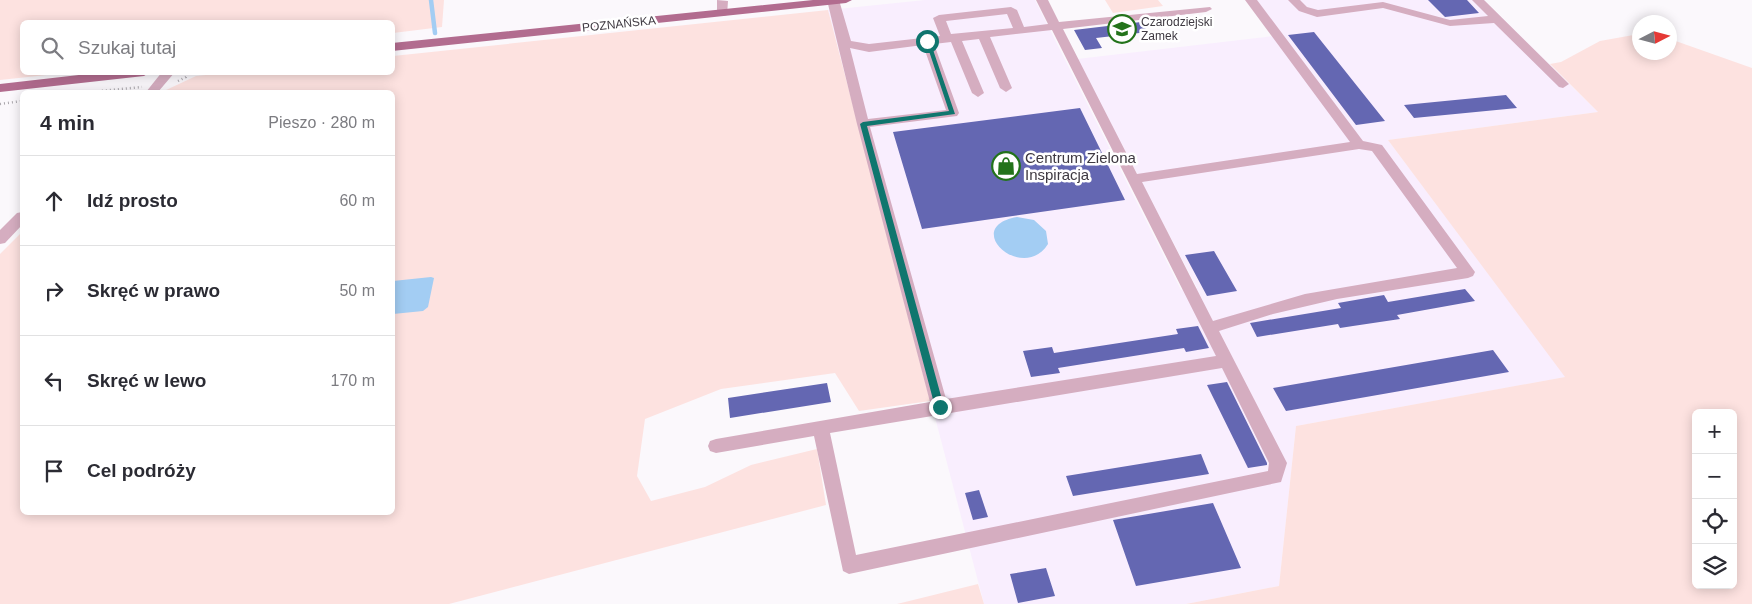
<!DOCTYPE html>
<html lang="pl">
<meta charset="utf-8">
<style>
body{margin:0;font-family:Helvetica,sans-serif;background:#f7f7f7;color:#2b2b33}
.controls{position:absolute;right:15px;bottom:15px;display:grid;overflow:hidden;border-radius:8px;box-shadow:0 2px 12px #0003}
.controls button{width:45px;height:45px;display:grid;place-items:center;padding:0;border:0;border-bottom:1px solid #e1e1e2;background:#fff;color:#2b2b33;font:25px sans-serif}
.compass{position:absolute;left:1632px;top:15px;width:45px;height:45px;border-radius:50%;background:#fff;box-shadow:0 2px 12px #0003;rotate:84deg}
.stop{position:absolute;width:15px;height:15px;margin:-11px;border:4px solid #0f766e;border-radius:50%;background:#fff}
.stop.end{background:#0f766e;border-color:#fff;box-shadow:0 1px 5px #0008}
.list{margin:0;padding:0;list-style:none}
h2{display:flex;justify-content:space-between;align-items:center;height:65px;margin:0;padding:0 20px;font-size:21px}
h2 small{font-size:16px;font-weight:400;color:#7c7c81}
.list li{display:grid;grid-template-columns:32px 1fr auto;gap:15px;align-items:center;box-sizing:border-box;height:90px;padding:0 20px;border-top:1px solid #e1e1e2}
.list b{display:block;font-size:19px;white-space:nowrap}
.list em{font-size:16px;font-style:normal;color:#7c7c81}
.icon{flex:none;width:28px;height:28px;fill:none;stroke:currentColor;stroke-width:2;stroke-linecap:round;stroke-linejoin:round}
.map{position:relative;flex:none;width:1752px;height:604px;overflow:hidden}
.search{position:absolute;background:#fff;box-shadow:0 2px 12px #0003;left:20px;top:20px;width:375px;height:55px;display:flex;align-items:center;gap:12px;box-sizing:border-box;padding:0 18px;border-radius:8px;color:#7c7c81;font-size:19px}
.panel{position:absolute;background:#fff;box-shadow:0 2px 12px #0003;left:20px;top:90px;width:375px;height:425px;border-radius:8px}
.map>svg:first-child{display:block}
.built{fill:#f9eefe}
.green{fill:#fde2e0;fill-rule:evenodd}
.water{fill:#a3cdf3}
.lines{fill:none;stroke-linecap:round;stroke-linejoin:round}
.stream{stroke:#a3cdf3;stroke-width:4.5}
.building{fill:#6467b2}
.path{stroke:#aba7ad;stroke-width:2.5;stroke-dasharray:1 3;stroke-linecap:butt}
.minor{fill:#d5adc0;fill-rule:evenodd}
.major{fill:#b26c8f;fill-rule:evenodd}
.route{fill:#0f766e}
.labels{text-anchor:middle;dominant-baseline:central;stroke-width:5;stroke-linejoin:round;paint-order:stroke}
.far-poi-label{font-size:12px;fill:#3e3941;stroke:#fff;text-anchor:start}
.far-street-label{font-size:12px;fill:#3e3941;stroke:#fff}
.poi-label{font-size:15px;fill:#3e3941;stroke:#fff;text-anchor:start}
</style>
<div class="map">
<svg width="1752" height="604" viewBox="0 0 1752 604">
<rect width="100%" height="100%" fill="#fbf8fc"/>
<path class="built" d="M 925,0 L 1035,0 L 1181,290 L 1197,288 L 1077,59 L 1274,36 L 1248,0 L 1484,0 L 1598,112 L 1388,140 L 1566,377 L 1296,426 L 1279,586 L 1186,604 L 984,604 L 828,10 Z"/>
<path class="green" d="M 0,0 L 444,0 L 442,27 L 393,33 L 392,22 L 22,22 L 22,72 L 65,73 L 0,80 Z
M 1105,0 L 1158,0 L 1163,6 L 1113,13 Z
M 828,10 L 930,401 L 859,411 L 835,373 L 721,389 L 645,419 L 637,476 L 651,501 L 705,487 L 751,465 L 817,449 L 826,505 L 449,604 L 0,604 L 0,254 L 22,232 L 22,512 L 392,512 L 392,92 L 162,92 L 164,91 L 196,76 L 234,72 L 392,72 L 393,56 Z
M 1639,34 L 1640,52 L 1670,52 L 1670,39 L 1752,68 L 1752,604 L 1186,604 L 1279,586 L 1296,426 L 1565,377 L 1388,140 L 1598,112 L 1550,64 L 1561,62 L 1600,41 ZM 1696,413 L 1733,413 L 1733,585 L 1696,585 Z
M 978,584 L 984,604 L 897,604 Z"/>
<path class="water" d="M 1017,217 L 1034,220 L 1046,231 L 1048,244 C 1023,284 960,227 1017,217 Z
M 431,277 L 434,278 L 428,307 L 423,311 L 393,314 L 393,281 Z"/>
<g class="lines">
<path class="stream" d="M 431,0 L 435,33"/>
</g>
<path class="building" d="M 1428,0 L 1467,0 L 1479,13 L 1445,17 Z
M 1141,22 L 1148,32 L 1096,38 L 1102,48 L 1085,50 L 1074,30 Z
M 1314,32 L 1385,121 L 1356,125 L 1288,35 Z
M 1506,95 L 1517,108 L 1414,118 L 1404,105 Z
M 1080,108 L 1125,200 L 922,229 L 893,132 Z
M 1214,251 L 1237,291 L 1207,296 L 1185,255 Z
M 1465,289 L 1475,301 L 1397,315 L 1400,319 L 1353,326 L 1340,328 L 1338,324 L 1257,337 L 1250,323 L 1341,308 L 1338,303 L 1384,295 L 1388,302 Z
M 1198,326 L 1209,348 L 1186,352 L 1184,348 L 1058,368 L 1060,373 L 1031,377 L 1023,351 L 1052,347 L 1054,353 L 1178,334 L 1176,329 Z
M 1493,350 L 1509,372 L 1286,411 L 1273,388 Z
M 1227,382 L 1267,463 L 1267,465 L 1248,468 L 1207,385 Z
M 827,383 L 831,402 L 730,418 L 728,398 Z
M 1201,454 L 1209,474 L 1073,496 L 1066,476 Z
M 979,490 L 988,517 L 973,520 L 965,493 Z
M 1213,503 L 1241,568 L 1136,586 L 1113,520 Z
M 1046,568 L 1055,596 L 1018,603 L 1010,574 Z"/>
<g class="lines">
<path class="path" d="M 178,81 L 186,77 L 189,72
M 90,92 L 142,87
M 0,104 L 22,101"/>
<path class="minor" d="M 717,0 L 728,1 L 727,15 L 723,16 L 717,13 Z
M 827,0 L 839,0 L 851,41 L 869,44 L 940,36 L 933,18 L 939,15 L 1011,7 L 1017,10 L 1024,27 L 1048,24 L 1036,0 L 1048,0 L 1059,22 L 1210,7 L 1212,9 L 1206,12 L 1063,29 L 1137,174 L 1350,142 L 1245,0 L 1257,0 L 1363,141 L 1382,145 L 1475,272 L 1473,276 L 1468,278 L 1337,299 L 1273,314 L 1219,331 L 1287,463 L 1281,482 L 849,574 L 843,571 L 814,436 L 716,453 L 710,451 L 708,446 L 710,441 L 716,439 L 930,402 L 857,124 ZM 1007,14 L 1013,28 L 951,34 L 946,21 ZM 1052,30 L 1216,356 L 946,399 L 870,127 L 957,116 L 959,113 L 934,44 L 951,42 L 972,93 L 978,97 L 984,93 L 962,41 L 979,39 L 1000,88 L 1006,92 L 1012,88 L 990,37 ZM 923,45 L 946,110 L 868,119 L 850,48 L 869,52 ZM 1359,149 L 1372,151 L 1457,268 L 1305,294 L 1213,321 L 1142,182 ZM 1222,368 L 1269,463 L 1268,471 L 856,555 L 830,433 Z
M 1288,0 L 1300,0 L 1307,7 L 1318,10 L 1383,2 L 1450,20 L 1488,16 L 1472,0 L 1484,0 L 1569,84 L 1563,88 L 1559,87 L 1494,23 L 1450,26 L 1383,8 L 1317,17 L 1299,11 Z
M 162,72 L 175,72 L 158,92 L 146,92 Z
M 22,212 L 22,225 L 5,243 L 0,244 L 0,230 L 17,213 Z"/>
<path class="major" d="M 813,0 L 852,0 L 846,3 L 392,51 L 392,43 Z
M 105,72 L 150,72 L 144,76 L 0,92 L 0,84 Z"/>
</g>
<path class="route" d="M 925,39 L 930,41 L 955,114 L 867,126 L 944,407 L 940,410 L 935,407 L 860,124 L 863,122 L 949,111 Z"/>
<defs>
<symbol id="school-ring" viewBox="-11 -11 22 22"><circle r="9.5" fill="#fff" stroke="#23731b" stroke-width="1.5"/><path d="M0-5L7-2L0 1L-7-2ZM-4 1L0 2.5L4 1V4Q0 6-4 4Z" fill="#23731b"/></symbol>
<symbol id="shop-ring" viewBox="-11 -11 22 22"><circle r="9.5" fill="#fff" stroke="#23731b" stroke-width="1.5"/><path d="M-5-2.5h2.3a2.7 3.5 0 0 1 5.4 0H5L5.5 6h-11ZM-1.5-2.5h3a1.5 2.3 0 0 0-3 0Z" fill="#23731b"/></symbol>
</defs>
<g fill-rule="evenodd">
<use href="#school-ring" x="1106" y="13" width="32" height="32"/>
<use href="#shop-ring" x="990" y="150" width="32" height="32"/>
</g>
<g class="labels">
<g class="far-poi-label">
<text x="1141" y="22">Czarodziejski<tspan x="1141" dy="14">Zamek</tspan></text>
</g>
<g class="far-street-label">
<text transform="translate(619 24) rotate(-6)">POZNAŃSKA</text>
</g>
<g class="poi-label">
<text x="1025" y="157">Centrum Zielona<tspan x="1025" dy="17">Inspiracja</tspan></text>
</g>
</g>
</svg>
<div class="controls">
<button>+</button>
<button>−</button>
<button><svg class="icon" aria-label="locate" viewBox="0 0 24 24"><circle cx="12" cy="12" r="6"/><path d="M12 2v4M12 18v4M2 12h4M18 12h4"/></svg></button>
<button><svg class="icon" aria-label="layers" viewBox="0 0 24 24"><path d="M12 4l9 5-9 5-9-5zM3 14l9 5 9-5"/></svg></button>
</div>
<svg class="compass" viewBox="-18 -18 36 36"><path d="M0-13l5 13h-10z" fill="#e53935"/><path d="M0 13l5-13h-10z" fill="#7c7c81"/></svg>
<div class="stop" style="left:927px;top:41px"></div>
<div class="stop end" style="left:940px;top:407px"></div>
<div class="search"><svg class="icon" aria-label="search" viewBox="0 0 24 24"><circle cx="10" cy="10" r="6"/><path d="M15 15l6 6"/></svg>Szukaj tutaj</div>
<section class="panel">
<h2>4 min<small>Pieszo · 280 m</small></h2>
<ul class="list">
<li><svg class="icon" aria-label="ahead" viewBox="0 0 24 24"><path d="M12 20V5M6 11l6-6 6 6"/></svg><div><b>Idź prosto</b></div><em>60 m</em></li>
<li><svg class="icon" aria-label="right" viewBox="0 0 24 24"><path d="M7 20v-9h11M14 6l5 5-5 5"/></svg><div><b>Skręć w prawo</b></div><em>50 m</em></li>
<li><svg class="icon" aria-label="left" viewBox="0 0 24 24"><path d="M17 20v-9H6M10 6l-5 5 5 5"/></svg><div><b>Skręć w lewo</b></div><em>170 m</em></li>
<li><svg class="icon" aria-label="arrive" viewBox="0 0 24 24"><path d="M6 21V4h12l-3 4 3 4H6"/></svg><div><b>Cel podróży</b></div></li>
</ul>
</section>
</div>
